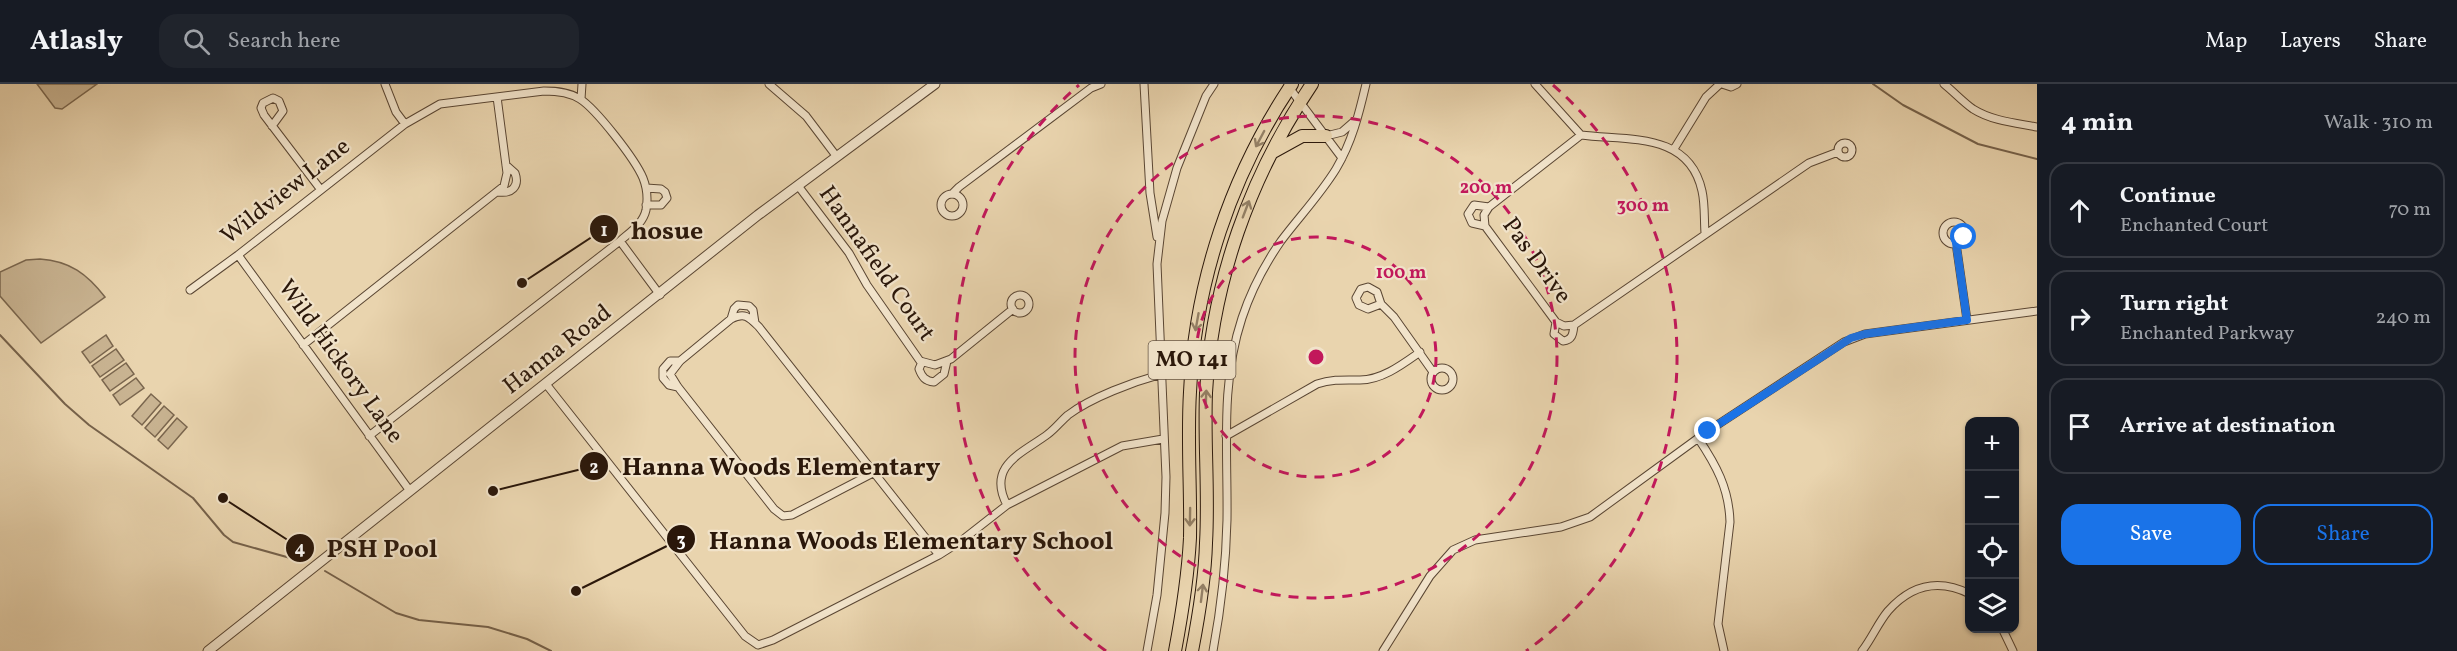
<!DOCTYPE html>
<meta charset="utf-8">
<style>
body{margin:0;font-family:Vollkorn,serif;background:#20242c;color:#f1f3f6}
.controls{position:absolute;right:18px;bottom:18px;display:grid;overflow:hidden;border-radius:12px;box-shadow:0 2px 4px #0004}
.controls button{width:54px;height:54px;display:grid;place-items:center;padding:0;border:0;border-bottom:2px solid #363941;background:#171b24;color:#f1f3f6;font:30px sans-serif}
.stop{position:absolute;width:18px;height:18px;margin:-14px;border:4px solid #1a73e8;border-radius:50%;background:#fff}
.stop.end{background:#1a73e8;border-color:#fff;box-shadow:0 2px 6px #0008}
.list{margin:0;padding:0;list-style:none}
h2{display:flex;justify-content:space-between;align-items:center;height:78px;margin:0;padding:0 24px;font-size:26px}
h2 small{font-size:20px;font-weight:400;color:#9ea1a6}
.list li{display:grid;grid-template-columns:39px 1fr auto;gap:18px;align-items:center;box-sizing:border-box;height:96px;margin:0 12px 12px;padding:0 12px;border:2px solid #363941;border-radius:18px}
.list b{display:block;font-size:22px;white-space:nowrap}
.list p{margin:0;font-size:20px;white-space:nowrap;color:#9ea1a6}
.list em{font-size:20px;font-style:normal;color:#9ea1a6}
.actions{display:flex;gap:12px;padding:18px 24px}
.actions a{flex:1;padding:14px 0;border:2px solid #1a73e8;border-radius:18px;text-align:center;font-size:21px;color:#1a73e8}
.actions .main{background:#1a73e8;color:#fff}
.icon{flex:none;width:33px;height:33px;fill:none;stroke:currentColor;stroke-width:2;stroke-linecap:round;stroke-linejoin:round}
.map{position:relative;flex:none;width:2037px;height:567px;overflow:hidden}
header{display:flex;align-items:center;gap:36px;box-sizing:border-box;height:84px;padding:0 30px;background:#171b24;border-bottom:2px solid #363941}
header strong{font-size:28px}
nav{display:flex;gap:33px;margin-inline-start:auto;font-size:21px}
.search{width:420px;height:54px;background:#20242c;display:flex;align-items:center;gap:15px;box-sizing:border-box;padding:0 21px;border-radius:18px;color:#9ea1a6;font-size:22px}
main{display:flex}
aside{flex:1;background:#171b24}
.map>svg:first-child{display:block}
.green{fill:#c9b492;stroke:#7a664e;stroke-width:1.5}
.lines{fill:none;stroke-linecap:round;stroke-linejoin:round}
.stream{stroke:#76624b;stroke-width:2}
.minor-casing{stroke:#5a4633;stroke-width:9}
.tertiary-casing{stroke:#5a4633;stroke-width:11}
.trunk-casing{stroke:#2a170a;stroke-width:14}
.minor{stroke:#f1e3ca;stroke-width:7}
.tertiary{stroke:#f1e3ca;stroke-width:9}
.trunk{stroke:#e9d4ae;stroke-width:12}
.oneway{stroke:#937f64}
.route{stroke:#1a73e8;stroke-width:8}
.ring{fill:none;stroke:#c2185b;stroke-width:3;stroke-dasharray:10 8}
.labels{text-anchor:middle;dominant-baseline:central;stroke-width:4.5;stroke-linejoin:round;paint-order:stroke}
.shield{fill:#f1e3ca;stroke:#665444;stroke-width:1.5}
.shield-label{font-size:22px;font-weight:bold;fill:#2a170a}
.street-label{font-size:24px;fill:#2a170a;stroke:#f1e3ca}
.centre{fill:#c2185b;stroke:#f1e3ca;stroke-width:3}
.ring-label{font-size:18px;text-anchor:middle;font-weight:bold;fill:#c2185b;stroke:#f1e3ca;stroke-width:4.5;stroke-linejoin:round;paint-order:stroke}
.leader{fill:none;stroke:#2a170a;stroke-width:2}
.callout-dot{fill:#2a170a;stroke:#f1e3ca;stroke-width:2}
.mark-label{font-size:18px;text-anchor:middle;font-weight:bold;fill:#fff}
.callout-label{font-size:26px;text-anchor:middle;font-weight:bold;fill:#2a170a;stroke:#f1e3ca;stroke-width:4.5;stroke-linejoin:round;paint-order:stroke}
</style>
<header>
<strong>Atlasly</strong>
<div class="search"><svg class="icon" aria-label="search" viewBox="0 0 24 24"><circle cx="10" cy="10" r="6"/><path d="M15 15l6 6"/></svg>Search here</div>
<nav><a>Map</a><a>Layers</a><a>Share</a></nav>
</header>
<main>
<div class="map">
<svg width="2037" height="567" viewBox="0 0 2037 567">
<rect width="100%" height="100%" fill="#e9d4ae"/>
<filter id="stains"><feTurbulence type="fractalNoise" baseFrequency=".00333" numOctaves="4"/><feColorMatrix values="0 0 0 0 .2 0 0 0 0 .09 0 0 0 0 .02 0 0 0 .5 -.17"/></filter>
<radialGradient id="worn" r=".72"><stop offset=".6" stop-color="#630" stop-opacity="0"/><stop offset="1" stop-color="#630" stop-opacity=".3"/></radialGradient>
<path class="green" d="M 37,0 L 97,0 L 62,25 L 55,24 Z
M 40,175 C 70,177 87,190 105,213 L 41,259 L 0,212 L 0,188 L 26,176 Z
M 106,251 L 113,262 L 90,279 L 82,268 Z
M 116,265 L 124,276 L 100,293 L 92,282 Z
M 126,279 L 134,290 L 110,307 L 102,296 Z
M 136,294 L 144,304 L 120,321 L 113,311 Z
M 151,310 L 161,319 L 142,341 L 132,332 Z
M 164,322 L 174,331 L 155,353 L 145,344 Z
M 177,334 L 187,343 L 168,365 L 158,356 Z"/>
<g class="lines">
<path class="stream" d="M 1873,0 L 1903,21 L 1978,60 L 2037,75
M 0,251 L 65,320 L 89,341 L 193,414 L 224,451 L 233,458 L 301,477
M 325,487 L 396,529 L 419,536 L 488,543 L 527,555 L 551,567"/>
<defs>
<path id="minor" d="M 385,0 L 396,28 L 405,40 L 440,20 L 544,7 C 557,7 569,8 580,15 C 596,25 635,75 643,94 C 647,104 648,115 646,126 C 643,140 630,148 620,157 L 660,211
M 769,0 L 806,32 L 837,73
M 1144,0 L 1150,109 L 1157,153
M 1535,0 L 1581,51 C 1627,57 1689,47 1702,107 C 1705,120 1704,135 1705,149
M 1722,0 L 1731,3 L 1737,0
M 1944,0 C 1954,8 1963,18 1973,25 C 1992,37 2016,39 2037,43
M 1288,2 L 1342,74
M 581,15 L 582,0
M 272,42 L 283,27 L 279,17 L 273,14 L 263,19 L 261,24 L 264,31 L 321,106
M 1581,51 L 1489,123 L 1484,131 L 1485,142 L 1556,238 L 1564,242 L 1574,241 L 1809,79 L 1838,68
M 1326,52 L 1342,48 L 1357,35
M1838 66a7 7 0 1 1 14 0a7 7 0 1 1-14 0Z
M 1674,65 L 1706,13 L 1720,0
M 799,103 L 849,169 L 867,201 L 920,277 L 935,281 L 951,275 L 1013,225
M 646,104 L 661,105 L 665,108 L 667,114 L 661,121 L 646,121
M 498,108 C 511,110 520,103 515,89 L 506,81
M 952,110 L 959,103 L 1091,4 L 1101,0
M941 121a11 11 0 1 1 22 0a11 11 0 1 1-22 0Z
M1943 149a11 11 0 1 1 22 0a11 11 0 1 1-22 0Z
M 1485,142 L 1472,139 L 1468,130 L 1474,121 L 1489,123
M 1956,159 L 1967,236
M 238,171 L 410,407
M 1368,203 L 1377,208 L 1381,220 L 1368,225 L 1359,221 L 1356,214 L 1361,205 Z
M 190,206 L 238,171 L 405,40
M1011 220a9 9 0 1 1 18 0a9 9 0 1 1-18 0Z
M 1381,220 L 1394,233 L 1433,288
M 731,235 L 734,225 L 738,221 L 749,222 L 753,226 L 755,239
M 1556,238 L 1554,250 L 1563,257 C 1573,256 1573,249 1574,241
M 303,261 L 504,102 L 507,89 L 497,13
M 922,278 L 919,285 C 922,293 925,297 934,298 L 944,290 L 947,277
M1431 295a11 11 0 1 1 22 0a11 11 0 1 1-22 0Z
M 546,300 L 745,552 L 758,561 L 773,556 L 939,471 L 961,457 L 1007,421 L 1122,362 L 1163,355
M 678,303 L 669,301 L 663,294 L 663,285 L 670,277 L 680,277
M 369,352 L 620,157
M 1226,352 L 1317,300 C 1332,295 1345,296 1360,296 C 1382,296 1403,280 1420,268
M 1698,354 C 1716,381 1729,404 1730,438 L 1718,540 L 1724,567
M 875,388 L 792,431 L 783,432 L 774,425 L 678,303 L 670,290 L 680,277 L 731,235 C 745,228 749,233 759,243 L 939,471
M 1007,421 C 986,381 1023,369 1048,350 C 1055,345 1061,337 1068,331 C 1092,313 1133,298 1162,290
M 2002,544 L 2013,567
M 1147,567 L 1157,511 L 1165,429 L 1166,393 L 1157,180 L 1162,137 L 1177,84 L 1206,12 L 1214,0
M 1213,567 C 1221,524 1226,481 1227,436 C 1228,368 1220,300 1242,234 C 1251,207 1265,180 1281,157 C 1299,133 1320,111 1336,85 C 1352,58 1359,30 1366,0
M 1383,567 L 1430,492 L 1453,466 L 1475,456 L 1561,443 L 1590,433 L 1708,347 L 1844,258 L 1865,250 L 2037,227
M 1862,567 C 1872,554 1878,539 1888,527 C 1911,501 1938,494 1970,510"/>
<path id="tertiary" d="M 208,567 L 758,131 L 935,0"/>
<path id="trunk" d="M 1273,68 L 1302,52 L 1326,52
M 1175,567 C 1182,530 1188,492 1190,454 C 1191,405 1187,357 1190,308 C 1195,198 1231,91 1292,0
M 1192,567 C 1199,531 1205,496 1206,459 C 1209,409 1204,359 1206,309 C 1212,198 1250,92 1312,0"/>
</defs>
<use href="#minor" class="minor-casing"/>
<use href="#tertiary" class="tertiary-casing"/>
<use href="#trunk" class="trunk-casing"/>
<use href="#minor" class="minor"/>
<use href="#tertiary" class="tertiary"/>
<use href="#trunk" class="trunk"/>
</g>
<defs><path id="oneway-shaft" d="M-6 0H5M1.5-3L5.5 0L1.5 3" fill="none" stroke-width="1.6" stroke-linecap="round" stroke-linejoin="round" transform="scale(1.5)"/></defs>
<g class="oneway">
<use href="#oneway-shaft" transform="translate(1260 55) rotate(118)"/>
<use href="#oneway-shaft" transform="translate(1246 125) rotate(-69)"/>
<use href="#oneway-shaft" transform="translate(1197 238) rotate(100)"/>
<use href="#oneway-shaft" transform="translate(1206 315) rotate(-88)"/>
<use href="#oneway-shaft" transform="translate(1190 433) rotate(91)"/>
<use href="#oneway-shaft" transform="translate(1202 509) rotate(-83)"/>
</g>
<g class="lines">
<path class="route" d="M 1708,347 L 1851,254 L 1865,250 L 1967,236 L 1956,159 L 1964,153"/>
</g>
<g class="ring">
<circle cx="1316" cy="273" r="120"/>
<circle cx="1316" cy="273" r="241"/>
<path d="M1106 567A361 361 0 0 1 1079 1M1553 1A361 361 0 0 1 1526 567"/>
</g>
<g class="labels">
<rect class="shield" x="1148.5" y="257" width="87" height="38" rx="4.5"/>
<g class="shield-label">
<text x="1192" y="276">MO 141</text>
</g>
<g class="street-label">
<text transform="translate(286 108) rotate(-38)">Wildview Lane</text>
<text transform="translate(1536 177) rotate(54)">Pas Drive</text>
<text transform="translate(876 180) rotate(55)">Hannafield Court</text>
<text transform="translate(558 266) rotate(-38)">Hanna Road</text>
<text transform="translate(340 278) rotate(54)">Wild Hickory Lane</text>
</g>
</g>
<circle cx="1316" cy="273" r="9" class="centre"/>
<g class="ring-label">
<text x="1486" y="109">200 m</text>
<text x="1643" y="127">300 m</text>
<text x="1401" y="194">100 m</text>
</g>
<path class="leader" d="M522 199L604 145M493 407L594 382M576 507L681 455M223 414L300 464"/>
<g class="callout-dot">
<circle cx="522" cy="199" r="6"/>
<circle cx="493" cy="407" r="6"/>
<circle cx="576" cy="507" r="6"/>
<circle cx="223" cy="414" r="6"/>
<circle cx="604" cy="145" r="15"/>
<circle cx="594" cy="382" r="15"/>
<circle cx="681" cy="455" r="15"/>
<circle cx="300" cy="464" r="15"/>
</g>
<g class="mark-label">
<text x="604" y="152">1</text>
<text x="594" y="389">2</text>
<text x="681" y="462">3</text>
<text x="300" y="470">4</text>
</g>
<g class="callout-label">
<text x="667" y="155">hosue</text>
<text x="781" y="391">Hanna Woods Elementary</text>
<text x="911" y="465">Hanna Woods Elementary School</text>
<text x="382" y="473">PSH Pool</text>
</g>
<rect width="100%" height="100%" filter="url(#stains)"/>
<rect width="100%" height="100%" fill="url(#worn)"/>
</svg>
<div class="controls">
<button>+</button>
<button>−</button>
<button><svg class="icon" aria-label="locate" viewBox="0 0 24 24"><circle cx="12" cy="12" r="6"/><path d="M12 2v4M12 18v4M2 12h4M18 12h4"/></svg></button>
<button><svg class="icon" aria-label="layers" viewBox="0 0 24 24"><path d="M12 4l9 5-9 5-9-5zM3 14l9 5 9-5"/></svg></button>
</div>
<div class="stop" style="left:1964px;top:153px"></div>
<div class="stop end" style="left:1708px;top:347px"></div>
</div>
<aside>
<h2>4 min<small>Walk · 310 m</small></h2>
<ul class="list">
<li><svg class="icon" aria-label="ahead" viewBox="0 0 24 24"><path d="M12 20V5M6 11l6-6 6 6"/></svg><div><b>Continue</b><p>Enchanted Court</p></div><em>70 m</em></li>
<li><svg class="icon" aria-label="right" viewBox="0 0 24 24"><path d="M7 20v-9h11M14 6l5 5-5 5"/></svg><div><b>Turn right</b><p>Enchanted Parkway</p></div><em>240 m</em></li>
<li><svg class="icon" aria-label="arrive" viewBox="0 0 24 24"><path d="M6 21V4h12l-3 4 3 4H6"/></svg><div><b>Arrive at destination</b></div></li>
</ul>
<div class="actions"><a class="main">Save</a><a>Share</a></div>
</aside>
</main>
